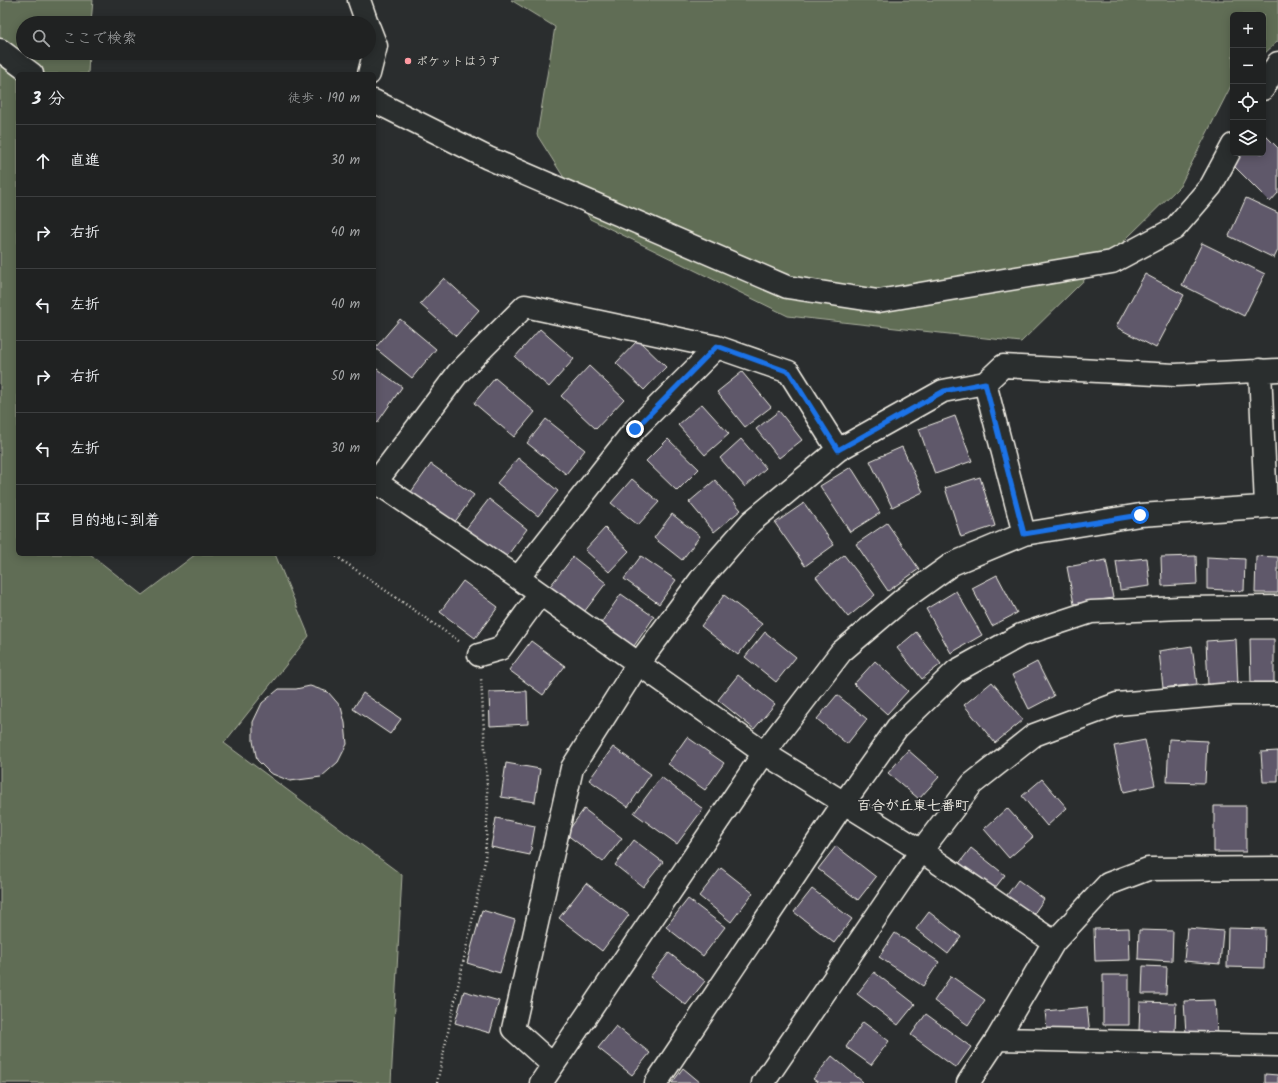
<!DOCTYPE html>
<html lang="ja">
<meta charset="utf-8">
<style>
body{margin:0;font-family:Kalam,"Klee One",sans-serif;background:#282a2a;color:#f1f3f6}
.controls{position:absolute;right:12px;top:12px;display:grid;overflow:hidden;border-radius:6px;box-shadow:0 2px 10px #0003}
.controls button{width:36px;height:36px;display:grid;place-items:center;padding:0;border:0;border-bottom:1px solid #3d3f40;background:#202222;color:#f1f3f6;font:20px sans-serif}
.stop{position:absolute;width:12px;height:12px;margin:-9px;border:3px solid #1a73e8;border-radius:50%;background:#fff}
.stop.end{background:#1a73e8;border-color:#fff;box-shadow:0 1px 4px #0008}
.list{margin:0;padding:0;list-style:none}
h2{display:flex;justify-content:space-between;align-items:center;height:52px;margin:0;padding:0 16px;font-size:17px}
h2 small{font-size:13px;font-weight:400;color:#a2a4a5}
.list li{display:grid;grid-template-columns:26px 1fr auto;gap:12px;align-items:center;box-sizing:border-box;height:72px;padding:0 16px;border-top:1px solid #3d3f40}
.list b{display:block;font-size:15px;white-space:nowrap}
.list em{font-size:13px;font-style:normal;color:#a2a4a5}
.icon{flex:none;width:22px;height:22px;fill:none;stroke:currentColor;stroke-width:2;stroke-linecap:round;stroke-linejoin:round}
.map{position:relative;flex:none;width:1278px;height:1083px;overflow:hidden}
.search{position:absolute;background:#202222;box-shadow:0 2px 10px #0003;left:16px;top:16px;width:360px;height:44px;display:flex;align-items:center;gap:10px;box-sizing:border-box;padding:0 14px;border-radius:22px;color:#a2a4a5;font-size:15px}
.panel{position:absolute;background:#202222;box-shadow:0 2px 10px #0003;left:16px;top:72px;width:360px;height:484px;border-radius:6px}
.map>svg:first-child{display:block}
.green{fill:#606d54;stroke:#aaaf9e}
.building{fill:#5e596a;stroke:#f4f1e8}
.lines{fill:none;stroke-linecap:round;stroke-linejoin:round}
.minor-casing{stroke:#f4f1e8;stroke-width:25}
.path{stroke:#f4f1e8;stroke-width:2.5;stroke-dasharray:1 3;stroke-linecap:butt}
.minor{stroke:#2a2d2e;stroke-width:22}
.route{stroke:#1a73e8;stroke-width:5}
.poi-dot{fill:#ff9aa2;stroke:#2a2d2e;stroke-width:1.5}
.labels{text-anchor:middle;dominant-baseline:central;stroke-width:3.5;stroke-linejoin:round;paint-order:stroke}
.poi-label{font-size:12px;fill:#f4f1e8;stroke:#2a2d2e;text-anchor:start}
.quarter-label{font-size:14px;font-weight:bold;fill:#f4f1e8;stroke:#2a2d2e}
</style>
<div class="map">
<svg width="1278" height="1083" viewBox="0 0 1278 1083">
<rect width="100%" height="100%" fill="#2a2d2e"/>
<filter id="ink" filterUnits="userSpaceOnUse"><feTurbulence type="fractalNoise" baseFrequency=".025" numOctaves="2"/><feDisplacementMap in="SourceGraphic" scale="8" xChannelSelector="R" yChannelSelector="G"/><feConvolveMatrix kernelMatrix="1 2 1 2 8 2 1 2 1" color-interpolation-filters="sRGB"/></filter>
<g filter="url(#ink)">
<path class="green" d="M 0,0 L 93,0 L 91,23 L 23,23 L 23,53 L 89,53 L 88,74 L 18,74 L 18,554 L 90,554 L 142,595 L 196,554 L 275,554 L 309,636 L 224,743 L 402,875 L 391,1083 L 0,1083 Z
M 511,0 L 1278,0 L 1278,41 L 1263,55 L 1263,15 L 1233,15 L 1233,82 L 1180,186 L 1021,342 L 788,316 L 590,219 L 537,135 L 555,27 Z"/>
<path class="building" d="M 1263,133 L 1278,148 L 1278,193 L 1270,202 L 1226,158 L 1233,153 L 1263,153 Z
M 1246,198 L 1278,213 L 1278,250 L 1274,258 L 1229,236 Z
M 1202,243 L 1265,274 L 1244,316 L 1182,285 Z
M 1145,274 L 1184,295 L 1156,348 L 1116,327 Z
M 444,278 L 479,310 L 456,336 L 420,304 Z
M 400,319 L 436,349 L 412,378 L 375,348 Z
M 540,329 L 574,359 L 549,387 L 515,357 Z
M 638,340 L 666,367 L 644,390 L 616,363 Z
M 589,366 L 624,399 L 596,429 L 561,396 Z
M 374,367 L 402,387 L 377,423 L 374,421 Z
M 742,372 L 771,407 L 745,427 L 717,392 Z
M 495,378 L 535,412 L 514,437 L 474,403 Z
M 702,404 L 729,434 L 705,455 L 678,425 Z
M 779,411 L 802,440 L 779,458 L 756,429 Z
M 955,416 L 972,461 L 935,474 L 919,429 Z
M 546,419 L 585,450 L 566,474 L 527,443 Z
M 668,439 L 699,469 L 677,491 L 646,461 Z
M 741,439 L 766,468 L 745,487 L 720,458 Z
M 902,447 L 923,492 L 892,507 L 870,461 Z
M 518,458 L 558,491 L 538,516 L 497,483 Z
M 431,464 L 474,495 L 454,523 L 411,492 Z
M 851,467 L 880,513 L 850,532 L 820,486 Z
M 980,477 L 995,526 L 961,537 L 945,488 Z
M 632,479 L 659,502 L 638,525 L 611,503 Z
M 715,480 L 741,510 L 714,532 L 689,502 Z
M 489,499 L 527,529 L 504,560 L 465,530 Z
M 804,503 L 834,545 L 805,566 L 775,523 Z
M 672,514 L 700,536 L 682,560 L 654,538 Z
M 887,523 L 919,569 L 888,591 L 856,544 Z
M 605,528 L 629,551 L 609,572 L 585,550 Z
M 844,555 L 875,595 L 848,617 L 816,577 Z
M 641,556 L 676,580 L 659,604 L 624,579 Z
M 1196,556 L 1197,584 L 1162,586 L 1161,557 Z
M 1256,556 L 1278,557 L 1278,593 L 1255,593 Z
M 573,557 L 606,583 L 581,616 L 547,590 Z
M 1207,557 L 1245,559 L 1244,591 L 1207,589 Z
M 1147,558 L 1150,586 L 1120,590 L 1116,561 Z
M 1106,560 L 1113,598 L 1074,604 L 1067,567 Z
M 997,575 L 1017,613 L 992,626 L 972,588 Z
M 463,581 L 498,607 L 475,638 L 440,612 Z
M 956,591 L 982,635 L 951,653 L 926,609 Z
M 621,594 L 654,617 L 634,646 L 601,623 Z
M 724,595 L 762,624 L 738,655 L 701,626 Z
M 765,632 L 796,657 L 776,682 L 745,657 Z
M 916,632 L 941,664 L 922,679 L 897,648 Z
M 1236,639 L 1238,685 L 1208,686 L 1206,641 Z
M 1250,639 L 1274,639 L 1274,684 L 1251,684 Z
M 531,641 L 565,666 L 543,695 L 509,670 Z
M 1192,646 L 1197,684 L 1163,688 L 1159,651 Z
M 875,661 L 908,691 L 887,714 L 854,684 Z
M 1037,662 L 1054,696 L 1029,709 L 1012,675 Z
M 738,675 L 775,704 L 754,729 L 718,700 Z
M 992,682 L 1023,720 L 995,743 L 964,705 Z
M 310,686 L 328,692 L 341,707 L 345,723 L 347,744 L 338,762 L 321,777 L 290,781 L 270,773 L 257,760 L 253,741 L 253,722 L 262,703 L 279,689 L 296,689 Z
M 527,691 L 528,724 L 490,726 L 489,692 Z
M 363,693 L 401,719 L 390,734 L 353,709 Z
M 837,695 L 867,719 L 847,744 L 817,719 Z
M 687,737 L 724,763 L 705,790 L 668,764 Z
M 1169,739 L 1207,741 L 1205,783 L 1167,782 Z
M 1145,740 L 1155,785 L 1124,792 L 1114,746 Z
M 613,747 L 651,774 L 628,807 L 589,780 Z
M 908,750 L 939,777 L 919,799 L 888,773 Z
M 1278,751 L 1278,782 L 1263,782 L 1261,752 Z
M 506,763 L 540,769 L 535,802 L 501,797 Z
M 661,777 L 703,809 L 677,844 L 634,813 Z
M 1042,779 L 1067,808 L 1047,826 L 1022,796 Z
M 1214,806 L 1246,806 L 1246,852 L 1214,852 Z
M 1007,808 L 1033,837 L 1009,858 L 984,829 Z
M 584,809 L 622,838 L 603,862 L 566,834 Z
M 496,818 L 535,826 L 530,855 L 491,847 Z
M 634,840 L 663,862 L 643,887 L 615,865 Z
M 836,846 L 876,877 L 858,900 L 818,869 Z
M 971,848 L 1005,875 L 991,893 L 957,866 Z
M 721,868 L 753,893 L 731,922 L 699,896 Z
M 1018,880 L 1044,899 L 1031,918 L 1004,899 Z
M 586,883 L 629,915 L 602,951 L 559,918 Z
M 812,889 L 852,919 L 834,943 L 794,912 Z
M 688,899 L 725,927 L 703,956 L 666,927 Z
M 482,910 L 515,920 L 500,973 L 467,963 Z
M 929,912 L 961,937 L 948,954 L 916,929 Z
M 1129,928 L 1130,960 L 1095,961 L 1094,929 Z
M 1187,928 L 1223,931 L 1220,964 L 1184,961 Z
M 1228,928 L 1265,929 L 1264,968 L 1227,967 Z
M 1139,930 L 1173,931 L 1172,961 L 1138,959 Z
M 895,933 L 939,962 L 923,986 L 879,957 Z
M 669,953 L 705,981 L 686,1005 L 650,977 Z
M 1143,966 L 1167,967 L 1166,994 L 1142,994 Z
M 874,972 L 915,1004 L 898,1025 L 857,994 Z
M 1103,975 L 1129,975 L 1129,1025 L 1103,1025 Z
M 951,976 L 985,1000 L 968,1025 L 934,1001 Z
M 464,991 L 499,1001 L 490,1033 L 455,1023 Z
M 1215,1000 L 1217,1033 L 1186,1034 L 1184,1001 Z
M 1140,1002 L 1176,1003 L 1175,1033 L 1139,1031 Z
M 1087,1007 L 1090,1034 L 1048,1038 L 1045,1011 Z
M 926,1014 L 971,1047 L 956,1068 L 911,1035 Z
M 863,1022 L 889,1041 L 871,1065 L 846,1047 Z
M 616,1026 L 650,1053 L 632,1075 L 598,1048 Z
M 832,1056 L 863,1082 L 862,1083 L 819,1083 L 813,1079 Z
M 683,1068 L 701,1083 L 672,1083 Z
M 1265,1074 L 1278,1075 L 1278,1083 L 1265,1083 Z"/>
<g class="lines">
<defs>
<path id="minor" d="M 359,0 L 367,23
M 0,50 L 32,74
M 369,74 L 376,46 L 369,28
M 1263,89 L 1278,63
M 374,101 L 488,158 L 787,287 L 878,301 L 1112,262 L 1174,229 L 1211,186 L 1233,145
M 1260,370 L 1266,506
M 985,383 L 1024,534
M 838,450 L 789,372 L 717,347 L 525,306 L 458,373 L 376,482 L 518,578 L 764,753 L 921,851 L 1054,942
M 518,578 L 635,429 L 717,347
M 479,655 L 500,649 L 540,594
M 997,1039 L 1278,1045
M 553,1065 L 513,1029 L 572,768 L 638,664 L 701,579 L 751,522 L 838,450 L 943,391 L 985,383 L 1003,366 L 1175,375 L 1278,370
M 541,1083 L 764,753 L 841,652 L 902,600 L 952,564 L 1024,534 L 1140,515 L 1278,506
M 656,1083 L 843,804 L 897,728 L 956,671 L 1021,635 L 1091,612 L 1181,608 L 1278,607
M 763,1083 L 921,851 L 972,784 L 1034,735 L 1117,704 L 1232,694 L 1278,694
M 968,1083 L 997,1039 L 1054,942 L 1108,884 L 1148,869 L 1278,868"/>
</defs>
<use href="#minor" class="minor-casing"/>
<path class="path" d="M 333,554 L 460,642
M 437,1083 L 485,861 L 488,805 L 481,677"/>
<use href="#minor" class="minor"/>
</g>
</g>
<g class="lines" filter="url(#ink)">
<path class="route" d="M 635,429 L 717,346 L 789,372 L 838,450 L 944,391 L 985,383 L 1024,534 L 1140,515"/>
</g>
<circle class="poi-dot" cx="408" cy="61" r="4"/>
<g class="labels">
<g class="poi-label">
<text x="416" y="61">ポケットはうす</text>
</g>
<g class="quarter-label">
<text x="913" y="806">百合が丘東七番町</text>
</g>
</g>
</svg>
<div class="controls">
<button>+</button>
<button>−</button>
<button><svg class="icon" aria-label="locate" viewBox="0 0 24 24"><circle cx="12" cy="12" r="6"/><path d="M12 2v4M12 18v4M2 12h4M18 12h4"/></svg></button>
<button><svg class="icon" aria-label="layers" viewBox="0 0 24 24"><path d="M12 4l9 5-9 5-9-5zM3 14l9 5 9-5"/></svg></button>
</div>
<div class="stop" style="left:1140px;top:515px"></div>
<div class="stop end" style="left:635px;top:429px"></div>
<div class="search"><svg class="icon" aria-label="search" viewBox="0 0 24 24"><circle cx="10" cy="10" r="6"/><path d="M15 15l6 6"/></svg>ここで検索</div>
<section class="panel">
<h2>3 分<small>徒歩 · 190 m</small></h2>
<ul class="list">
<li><svg class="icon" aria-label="ahead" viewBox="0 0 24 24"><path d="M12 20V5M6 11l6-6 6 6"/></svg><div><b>直進</b></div><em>30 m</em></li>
<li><svg class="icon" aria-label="right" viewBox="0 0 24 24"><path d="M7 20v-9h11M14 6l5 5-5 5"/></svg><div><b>右折</b></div><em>40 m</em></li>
<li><svg class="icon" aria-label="left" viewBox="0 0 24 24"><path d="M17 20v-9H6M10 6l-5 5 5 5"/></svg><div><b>左折</b></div><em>40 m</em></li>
<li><svg class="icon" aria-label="right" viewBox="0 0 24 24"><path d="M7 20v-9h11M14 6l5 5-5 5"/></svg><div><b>右折</b></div><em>50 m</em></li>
<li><svg class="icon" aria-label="left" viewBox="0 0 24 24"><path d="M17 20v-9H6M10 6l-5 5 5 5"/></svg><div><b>左折</b></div><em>30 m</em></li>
<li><svg class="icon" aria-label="arrive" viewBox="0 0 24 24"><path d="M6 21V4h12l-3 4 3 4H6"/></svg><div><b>目的地に到着</b></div></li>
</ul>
</section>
</div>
